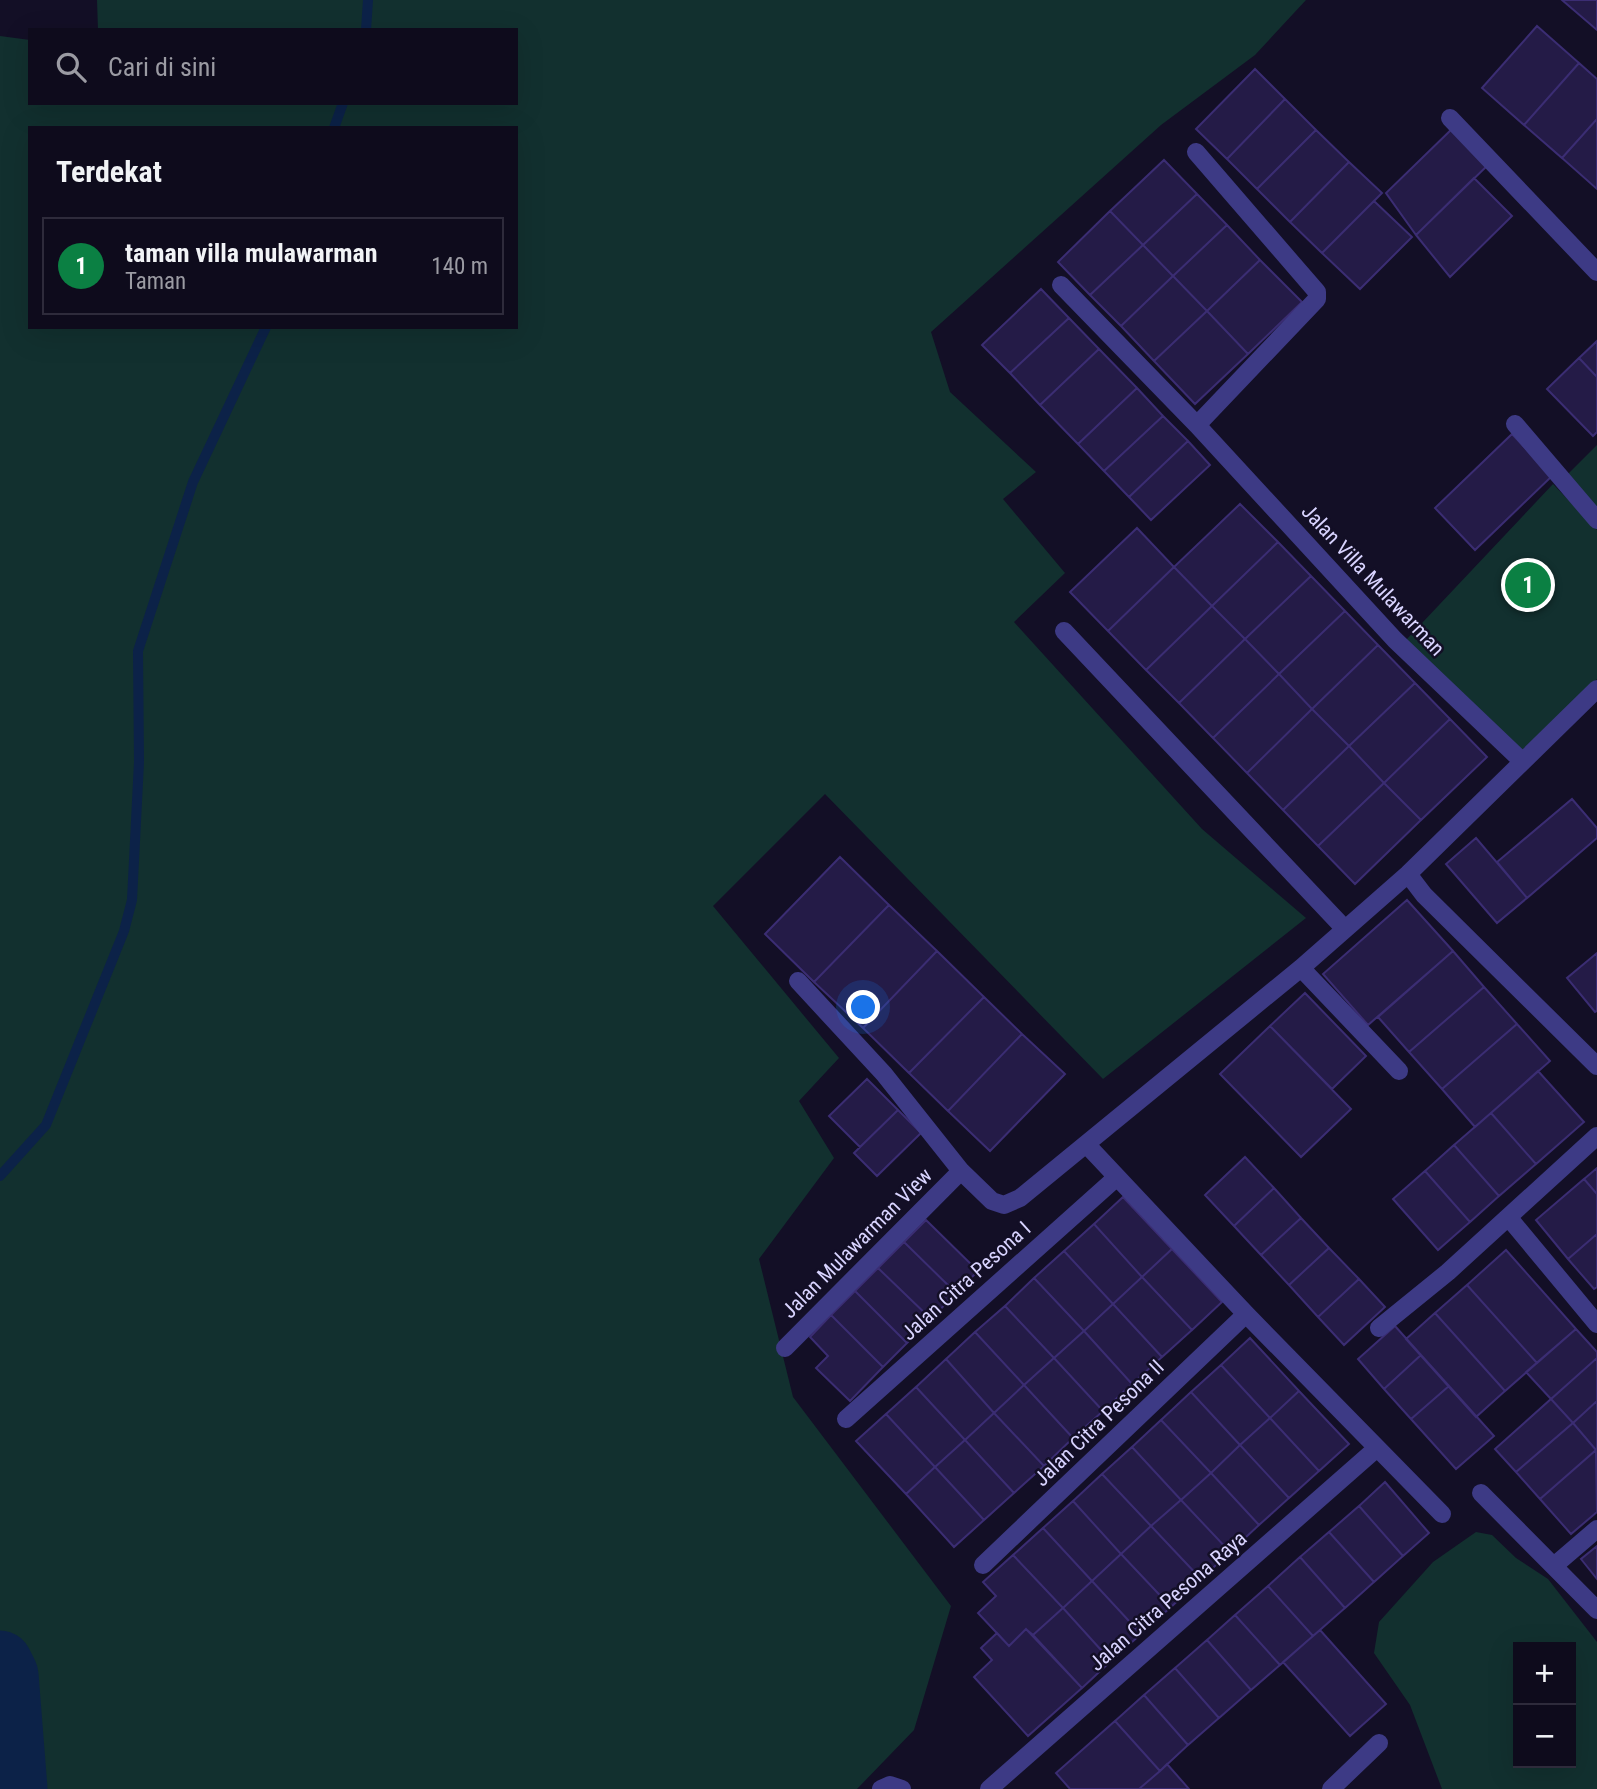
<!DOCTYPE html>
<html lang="id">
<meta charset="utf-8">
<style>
body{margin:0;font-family:"Roboto Condensed",sans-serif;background:#1c1929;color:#f1f3f6}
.controls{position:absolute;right:21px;bottom:21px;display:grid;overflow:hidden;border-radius:0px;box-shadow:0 7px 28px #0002}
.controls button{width:63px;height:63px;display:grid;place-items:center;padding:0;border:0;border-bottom:2px solid #2e2b3b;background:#0e0b1c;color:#f1f3f6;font:35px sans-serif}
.you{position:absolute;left:864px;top:1008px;width:24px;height:24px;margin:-18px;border:5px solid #fff;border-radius:50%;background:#1a73e8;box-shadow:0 0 0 10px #1a73e833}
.badge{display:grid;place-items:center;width:46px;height:46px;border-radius:50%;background:#0b8043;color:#fff;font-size:23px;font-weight:700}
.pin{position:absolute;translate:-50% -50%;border:4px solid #fff;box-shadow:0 2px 7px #0006}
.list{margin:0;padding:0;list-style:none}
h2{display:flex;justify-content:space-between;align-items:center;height:91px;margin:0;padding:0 28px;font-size:30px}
h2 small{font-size:23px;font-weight:400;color:#9b9ba3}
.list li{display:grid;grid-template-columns:46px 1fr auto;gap:21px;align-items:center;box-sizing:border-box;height:98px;margin:0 14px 14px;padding:0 14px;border:2px solid #2e2b3b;border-radius:0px}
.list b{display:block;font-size:26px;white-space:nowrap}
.list p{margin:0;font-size:23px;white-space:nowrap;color:#9b9ba3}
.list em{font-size:23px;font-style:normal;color:#9b9ba3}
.icon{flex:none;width:38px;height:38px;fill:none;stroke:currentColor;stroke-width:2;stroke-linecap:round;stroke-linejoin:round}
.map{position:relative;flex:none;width:1597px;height:1789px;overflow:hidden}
.search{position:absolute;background:#0e0b1c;box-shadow:0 7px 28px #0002;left:28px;top:28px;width:490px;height:77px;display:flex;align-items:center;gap:18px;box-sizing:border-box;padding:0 24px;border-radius:0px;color:#9b9ba3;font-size:26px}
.panel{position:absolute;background:#0e0b1c;box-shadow:0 7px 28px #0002;left:28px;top:126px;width:490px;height:203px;border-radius:0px}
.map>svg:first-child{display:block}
.green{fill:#12302f;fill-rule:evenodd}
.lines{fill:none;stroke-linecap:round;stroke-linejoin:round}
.stream{stroke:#0c2248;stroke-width:10}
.river{stroke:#0c2248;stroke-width:65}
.building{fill:#241b47;stroke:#3b2d73;stroke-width:2}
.street{stroke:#3d3a85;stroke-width:18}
.labels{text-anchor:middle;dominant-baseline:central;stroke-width:5;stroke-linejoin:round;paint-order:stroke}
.street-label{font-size:21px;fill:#d9d4ff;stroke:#130f26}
</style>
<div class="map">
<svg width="1597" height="1789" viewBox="0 0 1597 1789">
<rect width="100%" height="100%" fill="#130f26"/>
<path class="green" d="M 97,0 L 1306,0 L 1255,55 L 1161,125 L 931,332 L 950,392 L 1036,472 L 1003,499 L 1065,573 L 1014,622 L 1202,829 L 1306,918 L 1103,1079 L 825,794 L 713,906 L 839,1058 L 799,1101 L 834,1158 L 759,1259 L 793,1397 L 951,1606 L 914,1730 L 857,1789 L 0,1789 L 0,36 L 30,40 L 30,103 L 516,103 L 516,30 L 98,30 ZM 30,128 L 516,128 L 516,327 L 30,327 Z
M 1597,445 L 1597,510 L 1567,475 Z
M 1553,484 L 1597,530 L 1597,679 L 1521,751 L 1406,640 Z
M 1476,1532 L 1492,1535 L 1516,1558 L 1548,1579 L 1597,1642 L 1597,1789 L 1442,1789 L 1410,1705 L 1374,1653 L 1379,1622 L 1433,1562 ZM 1571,1647 L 1571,1763 L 1518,1763 L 1518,1647 Z"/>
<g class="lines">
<path class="stream" d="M 366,30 L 368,0
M 334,128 L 343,103
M 0,1176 L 46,1125 L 124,931 L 132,900 L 139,762 L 138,651 L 193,482 L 266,327"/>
<path class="river" d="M 0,1663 L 6,1675 L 15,1789"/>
</g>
<path class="building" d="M 1562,0 L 1597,0 L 1597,30 Z
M 1537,26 L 1579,63 L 1524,125 L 1482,88 Z
M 1579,63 L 1597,79 L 1597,119 L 1562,158 L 1524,125 Z
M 1255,69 L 1285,99 L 1227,159 L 1196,129 Z
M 1285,99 L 1316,130 L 1257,189 L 1227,159 Z
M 1597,119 L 1597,189 L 1562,158 Z
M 1454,127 L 1490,163 L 1416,235 L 1386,193 Z
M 1316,130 L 1349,162 L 1290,222 L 1257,189 Z
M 1164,160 L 1197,194 L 1143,245 L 1110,211 Z
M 1349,162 L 1382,193 L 1322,253 L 1290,222 Z
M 1474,178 L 1512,216 L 1450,277 L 1416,235 Z
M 1197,194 L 1227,225 L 1173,276 L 1143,245 Z
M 1374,201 L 1412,237 L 1360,289 L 1322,253 Z
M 1110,211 L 1143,245 L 1090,295 L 1058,262 Z
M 1227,225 L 1260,260 L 1207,311 L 1173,276 Z
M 1143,245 L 1173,276 L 1121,326 L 1090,295 Z
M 1260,260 L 1302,302 L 1248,354 L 1207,311 Z
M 1173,276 L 1207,311 L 1154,361 L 1121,326 Z
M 1041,289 L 1069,318 L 1010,373 L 982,345 Z
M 1207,311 L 1248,354 L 1195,404 L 1154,361 Z
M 1069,318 L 1099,349 L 1040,405 L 1010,373 Z
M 1597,341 L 1597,377 L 1579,358 Z
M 1099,349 L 1137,388 L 1078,444 L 1040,405 Z
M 1579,358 L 1597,377 L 1597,432 L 1593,436 L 1547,389 Z
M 1137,388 L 1163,416 L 1104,471 L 1078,444 Z
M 1163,416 L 1188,441 L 1129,497 L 1104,471 Z
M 1512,434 L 1552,476 L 1475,550 L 1435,508 Z
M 1188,441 L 1210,465 L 1151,520 L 1129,497 Z
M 1240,504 L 1278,542 L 1212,606 L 1174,567 Z
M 1137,528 L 1174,567 L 1108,631 L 1070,592 Z
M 1278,542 L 1311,576 L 1245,639 L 1212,606 Z
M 1174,567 L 1212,606 L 1146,670 L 1108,631 Z
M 1311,576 L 1345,611 L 1279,674 L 1245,639 Z
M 1212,606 L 1245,639 L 1179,703 L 1146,670 Z
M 1345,611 L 1378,645 L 1312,709 L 1279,674 Z
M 1245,639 L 1279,674 L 1213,738 L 1179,703 Z
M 1378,645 L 1415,683 L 1349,746 L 1312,709 Z
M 1279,674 L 1312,709 L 1247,773 L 1213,738 Z
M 1415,683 L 1450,719 L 1384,783 L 1349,746 Z
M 1312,709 L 1349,746 L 1283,810 L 1247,773 Z
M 1450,719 L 1487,757 L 1421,820 L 1384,783 Z
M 1349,746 L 1384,783 L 1318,846 L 1283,810 Z
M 1384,783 L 1421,820 L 1355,884 L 1318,846 Z
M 1572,799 L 1597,828 L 1597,838 L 1527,898 L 1497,862 Z
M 1476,838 L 1527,898 L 1497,923 L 1446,864 Z
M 840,857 L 889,905 L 814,982 L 765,934 Z
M 1407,900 L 1453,951 L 1368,1025 L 1323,974 Z
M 889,905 L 937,951 L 863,1028 L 814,982 Z
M 937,951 L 984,997 L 909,1073 L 863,1028 Z
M 1453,951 L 1484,987 L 1409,1052 L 1378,1017 Z
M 1597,953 L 1597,1011 L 1595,1012 L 1567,978 Z
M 1484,987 L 1517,1024 L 1442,1089 L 1409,1052 Z
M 1305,993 L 1366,1056 L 1332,1089 L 1270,1026 Z
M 984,997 L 1022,1034 L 948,1111 L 909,1073 Z
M 1517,1024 L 1550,1061 L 1475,1127 L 1442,1089 Z
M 1270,1026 L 1351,1109 L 1301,1157 L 1220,1074 Z
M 1022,1034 L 1065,1074 L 990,1151 L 948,1111 Z
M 1538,1071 L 1584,1122 L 1536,1164 L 1491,1113 Z
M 867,1079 L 898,1110 L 860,1147 L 829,1116 Z
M 898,1110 L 921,1133 L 877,1176 L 854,1153 Z
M 1491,1113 L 1536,1164 L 1499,1196 L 1454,1145 Z
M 1454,1145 L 1499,1196 L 1470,1222 L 1425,1171 Z
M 1245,1157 L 1274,1188 L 1234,1226 L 1205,1195 Z
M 1597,1168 L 1597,1194 L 1584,1179 Z
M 1425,1171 L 1470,1222 L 1438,1250 L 1393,1199 Z
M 1584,1179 L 1597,1194 L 1597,1234 L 1568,1259 L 1536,1220 Z
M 1274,1188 L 1301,1218 L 1261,1255 L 1234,1226 Z
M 1123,1197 L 1172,1249 L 1142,1277 L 1094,1224 Z
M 1301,1218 L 1329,1248 L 1289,1285 L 1261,1255 Z
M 926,1220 L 978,1271 L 956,1293 L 904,1242 Z
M 1094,1224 L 1142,1277 L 1113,1304 L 1064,1251 Z
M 1597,1234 L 1597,1287 L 1594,1289 L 1568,1259 Z
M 904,1242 L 956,1293 L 931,1319 L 878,1268 Z
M 1329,1248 L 1359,1279 L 1318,1317 L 1289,1285 Z
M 1172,1249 L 1222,1302 L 1192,1330 L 1142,1277 Z
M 1506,1250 L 1576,1329 L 1537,1363 L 1467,1285 Z
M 1064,1251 L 1113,1304 L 1084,1331 L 1034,1278 Z
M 878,1268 L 931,1319 L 907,1343 L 855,1291 Z
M 1142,1277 L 1192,1330 L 1162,1357 L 1113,1304 Z
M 1034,1278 L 1084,1331 L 1054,1358 L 1005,1306 Z
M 1359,1279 L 1385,1307 L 1344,1345 L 1318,1317 Z
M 1467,1285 L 1537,1363 L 1505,1391 L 1435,1313 Z
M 855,1291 L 907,1343 L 883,1367 L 831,1315 Z
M 1113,1304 L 1162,1357 L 1132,1384 L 1084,1331 Z
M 1005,1306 L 1054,1358 L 1024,1385 L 975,1332 Z
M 1435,1313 L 1505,1391 L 1476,1417 L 1406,1339 Z
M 831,1315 L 883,1367 L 850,1401 L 816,1368 L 828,1356 L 810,1337 Z
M 1395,1326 L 1421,1355 L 1384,1389 L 1358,1359 Z
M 1576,1329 L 1597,1352 L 1597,1358 L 1551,1399 L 1526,1372 Z
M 1084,1331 L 1132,1384 L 1103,1411 L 1054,1358 Z
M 975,1332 L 1024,1385 L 994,1413 L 946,1359 Z
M 1250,1338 L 1299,1391 L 1270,1418 L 1221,1365 Z
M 1421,1355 L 1449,1386 L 1411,1419 L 1384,1389 Z
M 1054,1358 L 1103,1411 L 1073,1438 L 1024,1385 Z
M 1597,1358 L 1597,1401 L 1573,1423 L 1551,1399 Z
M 946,1359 L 994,1413 L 965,1440 L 916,1387 Z
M 1221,1365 L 1270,1418 L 1240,1445 L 1191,1392 Z
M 1024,1385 L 1073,1438 L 1044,1466 L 994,1413 Z
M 1449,1386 L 1494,1436 L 1456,1469 L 1411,1419 Z
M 916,1387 L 965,1440 L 935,1467 L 886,1414 Z
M 1299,1391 L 1349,1444 L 1319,1471 L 1270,1418 Z
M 1191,1392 L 1240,1445 L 1211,1473 L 1161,1420 Z
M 1551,1399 L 1573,1423 L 1516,1472 L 1495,1449 Z
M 1597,1401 L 1597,1449 L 1596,1450 L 1573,1423 Z
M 994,1413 L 1044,1466 L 1014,1493 L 965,1440 Z
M 886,1414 L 935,1467 L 906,1494 L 856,1441 Z
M 1270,1418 L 1319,1471 L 1289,1498 L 1240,1445 Z
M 1161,1420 L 1211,1473 L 1181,1500 L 1132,1447 Z
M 1573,1423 L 1596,1450 L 1540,1499 L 1516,1472 Z
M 965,1440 L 1014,1493 L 984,1520 L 935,1467 Z
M 1240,1445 L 1289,1498 L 1259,1525 L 1211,1473 Z
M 1132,1447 L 1181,1500 L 1151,1526 L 1102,1474 Z
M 1596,1450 L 1597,1512 L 1571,1534 L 1540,1499 Z
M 935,1467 L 984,1520 L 954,1547 L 906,1494 Z
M 1211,1473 L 1259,1525 L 1230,1552 L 1181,1500 Z
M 1102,1474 L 1151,1526 L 1121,1554 L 1073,1501 Z
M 1385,1482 L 1429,1533 L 1403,1556 L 1359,1506 Z
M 1181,1500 L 1230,1552 L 1201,1579 L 1151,1526 Z
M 1073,1501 L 1121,1554 L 1092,1581 L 1043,1528 Z
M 1359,1506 L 1403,1556 L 1374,1582 L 1329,1532 Z
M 1151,1526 L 1201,1579 L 1171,1607 L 1121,1554 Z
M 1043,1528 L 1092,1581 L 1063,1608 L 1013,1555 Z
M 1329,1532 L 1374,1582 L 1345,1608 L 1300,1557 Z
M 1597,1546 L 1597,1579 L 1581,1559 Z
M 1121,1554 L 1171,1607 L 1141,1634 L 1092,1581 Z
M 1013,1555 L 1063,1608 L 1033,1635 L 1026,1629 L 1009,1646 L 978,1613 L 996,1596 L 983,1582 Z
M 1300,1557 L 1345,1608 L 1313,1636 L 1268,1586 Z
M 1092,1581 L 1141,1634 L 1111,1661 L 1063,1608 Z
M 1268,1586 L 1313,1636 L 1280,1665 L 1235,1615 Z
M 1063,1608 L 1111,1661 L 1082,1688 L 1033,1635 Z
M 1235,1615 L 1280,1665 L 1251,1690 L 1207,1640 Z
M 1026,1629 L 1082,1688 L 1028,1736 L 974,1677 L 992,1660 L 981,1648 L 997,1633 L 1009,1646 Z
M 1320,1630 L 1386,1704 L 1350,1736 L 1283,1662 Z
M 1207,1640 L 1251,1690 L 1219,1718 L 1175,1668 Z
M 1175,1668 L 1219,1718 L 1188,1745 L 1144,1695 Z
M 1144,1695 L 1188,1745 L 1160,1771 L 1115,1721 Z
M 1115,1721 L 1160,1771 L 1139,1789 L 1070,1789 L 1056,1773 Z
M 1167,1764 L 1189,1789 L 1139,1789 L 1160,1771 Z"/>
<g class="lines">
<path class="street" d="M 1450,118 L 1597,272
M 1196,152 L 1317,292 L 1317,299 L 1197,425
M 1061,285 L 1197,425 L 1395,640 L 1522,761
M 1515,424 L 1597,520
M 1064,631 L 1344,928
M 1408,874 L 1424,895 L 1597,1066
M 1301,968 L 1399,1071
M 798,981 L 884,1074 L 961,1171
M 1087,1145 L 1246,1314 L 1442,1514
M 1509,1218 L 1597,1324
M 1379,1328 L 1448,1272 L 1597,1136
M 785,1348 L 961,1171 L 992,1201 L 1004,1205 L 1020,1198 L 1301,968 L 1408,874 L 1597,689
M 846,1419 L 1117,1177
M 1481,1493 L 1597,1610
M 983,1565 L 1246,1314
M 1555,1565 L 1597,1529
M 881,1789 L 890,1785 L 902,1789
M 989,1789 L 1377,1448
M 1331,1789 L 1379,1743"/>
</g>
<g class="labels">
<g class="street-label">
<text transform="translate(1373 580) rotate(47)">Jalan Villa Mulawarman</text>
<text transform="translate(857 1243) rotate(-45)">Jalan Mulawarman View</text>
<text transform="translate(966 1281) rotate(-42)">Jalan Citra Pesona I</text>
<text transform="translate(1099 1423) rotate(-44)">Jalan Citra Pesona II</text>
<text transform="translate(1168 1601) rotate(-41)">Jalan Citra Pesona Raya</text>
</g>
</g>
</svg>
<div class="controls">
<button>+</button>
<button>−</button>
</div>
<div class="you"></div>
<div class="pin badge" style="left:1528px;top:585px">1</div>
<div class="search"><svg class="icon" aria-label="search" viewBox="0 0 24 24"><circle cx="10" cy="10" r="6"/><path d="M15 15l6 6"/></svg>Cari di sini</div>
<section class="panel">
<h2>Terdekat<small></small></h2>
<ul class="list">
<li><span class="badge">1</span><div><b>taman villa mulawarman</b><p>Taman</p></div><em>140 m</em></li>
</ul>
</section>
</div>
